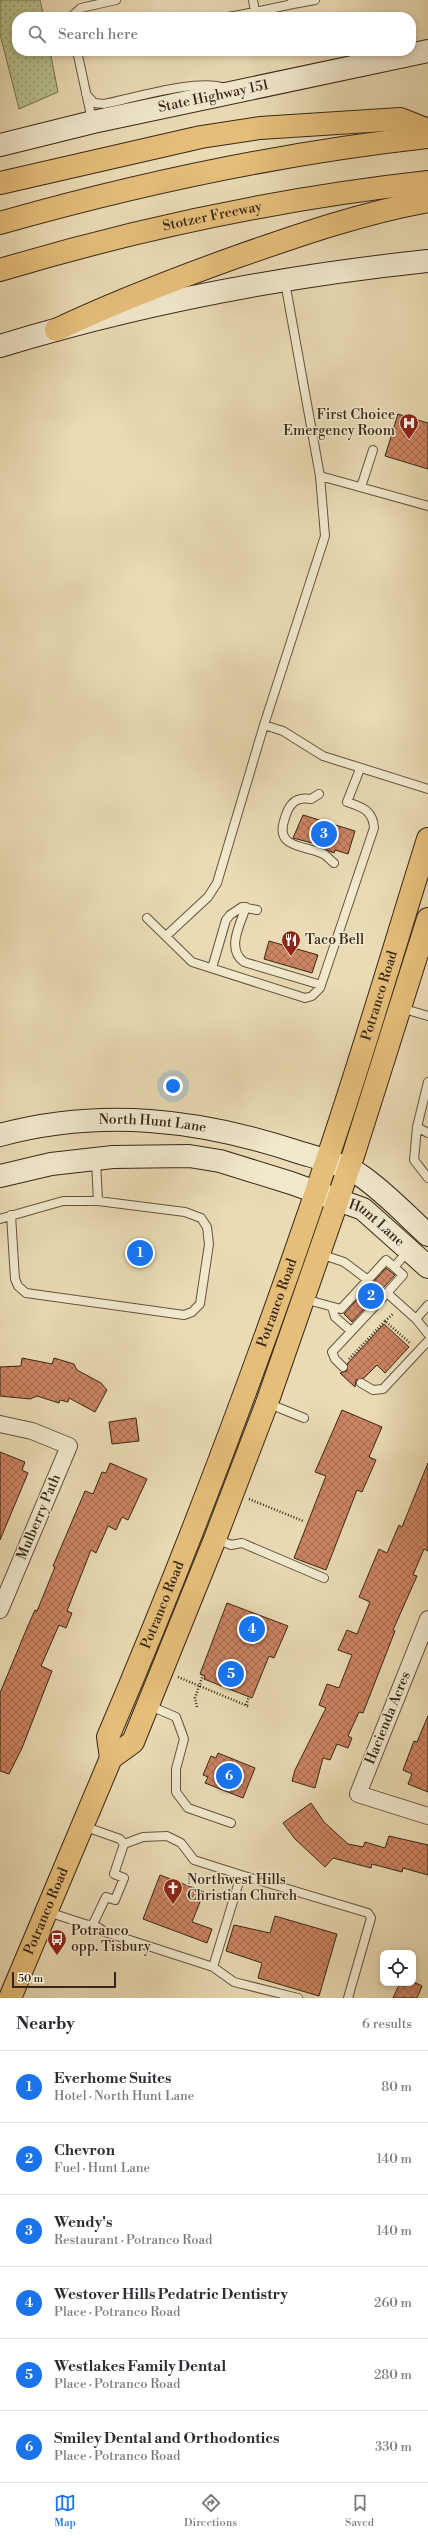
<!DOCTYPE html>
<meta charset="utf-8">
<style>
body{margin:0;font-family:"Libre Bodoni",serif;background:#f2f2f3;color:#2b2b33}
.controls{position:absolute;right:12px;bottom:12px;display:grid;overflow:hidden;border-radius:8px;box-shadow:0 2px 6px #0003}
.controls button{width:36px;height:36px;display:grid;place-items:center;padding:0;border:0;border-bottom:1px solid #e1e1e2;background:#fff;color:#2b2b33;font:20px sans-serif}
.scale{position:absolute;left:12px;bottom:10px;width:104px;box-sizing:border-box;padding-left:4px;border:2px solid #372618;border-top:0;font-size:11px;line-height:14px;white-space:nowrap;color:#372618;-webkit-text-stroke:3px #f1e8ce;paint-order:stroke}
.you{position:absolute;left:173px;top:1086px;width:14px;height:14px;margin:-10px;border:3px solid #fff;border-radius:50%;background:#1a73e8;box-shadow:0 0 0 6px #1a73e833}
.badge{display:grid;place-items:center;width:26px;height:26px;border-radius:50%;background:#1a73e8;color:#fff;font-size:13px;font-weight:700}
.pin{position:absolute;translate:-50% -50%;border:2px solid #fff;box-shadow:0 1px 4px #0006}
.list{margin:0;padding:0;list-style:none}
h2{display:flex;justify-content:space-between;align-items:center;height:52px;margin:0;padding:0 16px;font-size:17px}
h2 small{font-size:13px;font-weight:400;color:#7c7c81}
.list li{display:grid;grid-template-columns:26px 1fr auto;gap:12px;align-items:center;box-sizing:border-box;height:72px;padding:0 16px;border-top:1px solid #e1e1e2}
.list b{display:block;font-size:15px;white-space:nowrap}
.list p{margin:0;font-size:13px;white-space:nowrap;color:#7c7c81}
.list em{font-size:13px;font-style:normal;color:#7c7c81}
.icon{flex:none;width:22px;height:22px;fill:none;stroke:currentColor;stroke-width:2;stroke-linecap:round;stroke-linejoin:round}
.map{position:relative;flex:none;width:428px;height:1998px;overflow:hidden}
.search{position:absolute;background:#fff;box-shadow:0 2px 6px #0003;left:12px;right:12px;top:12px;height:44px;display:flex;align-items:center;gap:10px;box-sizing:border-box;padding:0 14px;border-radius:16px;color:#7c7c81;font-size:15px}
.sheet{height:484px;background:#fff}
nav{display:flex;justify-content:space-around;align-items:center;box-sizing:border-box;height:56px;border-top:1px solid #e1e1e2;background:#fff;font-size:11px;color:#7c7c81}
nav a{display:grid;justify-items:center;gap:2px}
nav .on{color:#1a73e8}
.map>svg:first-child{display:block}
.grass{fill:url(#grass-dots);stroke:#767353}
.building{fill:url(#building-cross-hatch);stroke:#372618}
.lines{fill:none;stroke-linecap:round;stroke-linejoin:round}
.lane-casing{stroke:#64533f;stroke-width:10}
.street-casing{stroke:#64533f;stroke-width:18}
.secondary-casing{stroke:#372618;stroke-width:24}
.primary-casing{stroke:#372618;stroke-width:24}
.highway-casing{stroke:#372618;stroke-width:24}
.path{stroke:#372618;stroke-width:2.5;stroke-dasharray:1 2;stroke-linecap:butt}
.lane{stroke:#f1e8ce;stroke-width:8}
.street{stroke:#f1e8ce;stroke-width:16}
.secondary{stroke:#f1e8ce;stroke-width:22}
.primary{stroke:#e5be7a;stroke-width:22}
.highway{stroke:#e5be7a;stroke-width:22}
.labels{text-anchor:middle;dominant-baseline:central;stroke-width:3;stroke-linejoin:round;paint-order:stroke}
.street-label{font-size:14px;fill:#372618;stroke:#f1e8ce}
.poi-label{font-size:14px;fill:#372618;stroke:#f1e8ce;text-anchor:start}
</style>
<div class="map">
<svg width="428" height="1998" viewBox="0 0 428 1998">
<defs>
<pattern id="grass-dots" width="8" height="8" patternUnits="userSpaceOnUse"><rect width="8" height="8" fill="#b6c08e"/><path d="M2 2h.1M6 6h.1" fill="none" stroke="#959c73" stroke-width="1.8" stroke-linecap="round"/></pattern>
<pattern id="building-cross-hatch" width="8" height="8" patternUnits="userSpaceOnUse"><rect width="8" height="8" fill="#cc8462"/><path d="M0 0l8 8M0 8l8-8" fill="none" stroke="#a66c50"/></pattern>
</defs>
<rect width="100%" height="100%" fill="#eadbb4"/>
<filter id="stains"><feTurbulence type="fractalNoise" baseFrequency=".005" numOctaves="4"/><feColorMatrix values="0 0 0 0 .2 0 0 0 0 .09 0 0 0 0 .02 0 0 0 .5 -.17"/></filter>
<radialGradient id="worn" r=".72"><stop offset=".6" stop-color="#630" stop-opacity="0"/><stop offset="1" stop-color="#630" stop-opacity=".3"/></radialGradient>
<path class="grass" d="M 0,0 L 40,0 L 44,17 L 17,17 L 17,51 L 50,51 L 58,92 L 19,109 L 0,34 Z"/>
<path class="building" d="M 398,414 L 428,423 L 428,469 L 385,456 Z
M 303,815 L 355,831 L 348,854 L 335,850 L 334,853 L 329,851 L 316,844 L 293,838 Z
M 269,941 L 318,955 L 312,973 L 264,959 Z
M 386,1268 L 395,1275 L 352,1322 L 344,1314 Z
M 384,1324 L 409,1347 L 385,1373 L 377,1365 L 364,1378 L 356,1380 L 355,1387 L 340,1373 L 347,1371 L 347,1364 Z
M 22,1358 L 52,1364 L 54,1358 L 74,1364 L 77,1370 L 101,1383 L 107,1390 L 95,1412 L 69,1398 L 68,1402 L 60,1400 L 59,1403 L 37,1396 L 30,1399 L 0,1396 L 0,1367 L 21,1366 Z
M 342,1410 L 382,1427 L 369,1457 L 376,1460 L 362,1492 L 357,1490 L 326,1570 L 294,1558 L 326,1476 L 315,1472 Z
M 136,1418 L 139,1441 L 112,1444 L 109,1422 Z
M 0,1452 L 25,1462 L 22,1470 L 28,1473 L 0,1540 Z
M 110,1463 L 147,1479 L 128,1520 L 122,1517 L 116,1530 L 108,1526 L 96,1553 L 91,1550 L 67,1611 L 72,1613 L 66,1628 L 59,1625 L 41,1666 L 52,1671 L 22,1748 L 9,1774 L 0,1771 L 0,1693 L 27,1628 L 35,1610 L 37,1611 L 55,1567 L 53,1566 L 85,1491 L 93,1494 L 102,1472 L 106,1473 Z
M 428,1463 L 428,1551 L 424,1549 L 413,1575 L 417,1576 L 393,1630 L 395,1631 L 363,1713 L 359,1712 L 348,1736 L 352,1738 L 348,1748 L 337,1744 L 330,1760 L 323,1758 L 315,1788 L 292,1781 L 295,1770 L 326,1708 L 319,1705 L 327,1684 L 339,1688 L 352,1655 L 338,1650 L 347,1630 L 357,1634 L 370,1602 L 359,1597 L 379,1549 L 387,1553 L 399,1525 L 402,1527 Z
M 227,1603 L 288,1626 L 274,1658 L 269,1656 L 252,1698 L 204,1679 L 205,1676 L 200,1674 Z
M 428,1716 L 428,1792 L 408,1784 L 412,1774 L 403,1770 L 414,1741 L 417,1742 Z
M 218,1753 L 255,1768 L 243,1798 L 205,1783 L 208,1777 L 203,1775 L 211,1756 L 216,1758 Z
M 311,1803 L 324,1822 L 348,1844 L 363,1847 L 365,1842 L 385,1848 L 389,1836 L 428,1845 L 428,1875 L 403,1868 L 402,1872 L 372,1864 L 371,1868 L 333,1858 L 325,1867 L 295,1839 L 283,1823 Z
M 160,1875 L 204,1892 L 192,1922 L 212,1929 L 207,1943 L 143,1919 Z
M 275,1916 L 337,1934 L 319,1996 L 258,1978 L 262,1963 L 226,1951 L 234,1925 L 270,1933 Z
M 400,1983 L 416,1983 L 422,1986 L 417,1998 L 393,1998 Z"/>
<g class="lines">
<defs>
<path id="lane" d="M 292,0 L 293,4 L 315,0
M 255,12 L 293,4
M 71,17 L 81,8 L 116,0
M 228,17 L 255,12 L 253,0
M 77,51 L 92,120
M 86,94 L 94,103 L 104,104 C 134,98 198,78 225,88
M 285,282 L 320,476 L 428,506
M 361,487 L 373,450
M 264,725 L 283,731 L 323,756 L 428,789
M 319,794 L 311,799 C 304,798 297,798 292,804 C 287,809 286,815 284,821 C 275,850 309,845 325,855 C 328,857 331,861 334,863
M 246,907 C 240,925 226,949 244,962 L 321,985
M 147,918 L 192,962 L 305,998 L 312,996 L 320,988 L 374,828 C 373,810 362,807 347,802 L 360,769
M 166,936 L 208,897 L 217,883 L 264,725 L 325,536 L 320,476
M 212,968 L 226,920 L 230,915 L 242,907 L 257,910
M 401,1008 L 428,1016
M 428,1082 L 417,1127 L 414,1160 L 428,1178
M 417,1127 L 428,1133
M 96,1160 L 98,1201
M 0,1219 L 63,1201 L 98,1201 L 185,1212 L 201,1218 L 207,1227 L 209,1244 L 200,1304 L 192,1312 L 184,1315 L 26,1293 L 18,1286 L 15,1279 L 11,1215
M 320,1254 L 344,1262 L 368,1280
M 387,1293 L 403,1275 L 394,1267 L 409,1250
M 304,1299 L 341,1309 L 386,1260 L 394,1267
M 332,1307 L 335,1317 L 351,1331
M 416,1319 L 428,1305
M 343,1367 L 335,1359 L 332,1352 L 387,1293 L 416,1319 L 428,1334
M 361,1383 L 373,1390 L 383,1389 L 428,1341
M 267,1403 L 304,1418
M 216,1539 L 231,1545 L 242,1543 L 324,1578
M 148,1705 L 176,1717 L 184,1739 L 176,1769 L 176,1792 L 188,1808 L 231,1823
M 241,1875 L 368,1913 L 371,1918 L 348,1998
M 48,1912 L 88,1925 L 93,1924 L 106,1897 L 115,1900 L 124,1878 L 114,1874 L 124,1844 L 120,1839 L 83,1826
M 93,1924 L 105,1932 L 213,1967 L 241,1875 L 194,1860 L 181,1843 L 167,1836 L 143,1837 L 124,1844
M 213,1967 L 234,1982 L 298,1998"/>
<path id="street" d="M 0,1424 L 32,1431 L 69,1446 L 0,1610
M 428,1619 L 358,1794 L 428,1816"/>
<g id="secondary">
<path id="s1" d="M 0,145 L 93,122 L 428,51"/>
<path d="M 0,346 C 138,304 284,276 428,261"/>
<path id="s2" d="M 0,1135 C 101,1108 199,1119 298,1152 C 317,1158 343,1164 360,1175 C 385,1192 406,1215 428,1235"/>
<path id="s3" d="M 0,1176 L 51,1164 L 113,1157 L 189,1156 L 220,1161 L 291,1183 L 363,1209 L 428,1267"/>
</g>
<g id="primary">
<path id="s4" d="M 111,1758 L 108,1737 C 191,1543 265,1345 332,1145 C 366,1044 396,941 428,839"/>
<path id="s5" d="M 10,1998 L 111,1758 L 133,1742 L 215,1539 L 267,1403 L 354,1153 L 428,919"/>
</g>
<g id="highway">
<path d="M 0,183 L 201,137 L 260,128 L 400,119 L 428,130"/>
<path d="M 0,223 C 141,183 282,153 428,137"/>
<path id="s6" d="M 0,270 C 140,228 283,198 428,182"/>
<path d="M 56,330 C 115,302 175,279 236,257 C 299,235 362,213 428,201"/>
</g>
</defs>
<use href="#lane" class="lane-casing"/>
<use href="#street" class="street-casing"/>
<use href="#secondary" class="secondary-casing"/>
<use href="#primary" class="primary-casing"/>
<use href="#highway" class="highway-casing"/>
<path class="path" d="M 385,1321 L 394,1313
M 349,1359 L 385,1321 L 411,1344
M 249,1499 L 303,1521
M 178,1677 L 250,1707
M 246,1705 L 249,1697
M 197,1707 L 195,1698 L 203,1675"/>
<use href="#lane" class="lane"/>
<use href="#street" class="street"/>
<use href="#secondary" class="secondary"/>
<use href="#primary" class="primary"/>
<use href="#highway" class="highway"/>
</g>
<defs>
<symbol id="hospital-pin" viewBox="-11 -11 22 30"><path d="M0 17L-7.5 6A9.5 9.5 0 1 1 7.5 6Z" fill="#8f2418" stroke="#f1e8ce"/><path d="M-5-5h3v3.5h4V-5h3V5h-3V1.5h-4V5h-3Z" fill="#fff"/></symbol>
<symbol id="restaurant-pin" viewBox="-11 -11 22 30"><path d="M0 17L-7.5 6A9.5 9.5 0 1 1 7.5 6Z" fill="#8f2418" stroke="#f1e8ce"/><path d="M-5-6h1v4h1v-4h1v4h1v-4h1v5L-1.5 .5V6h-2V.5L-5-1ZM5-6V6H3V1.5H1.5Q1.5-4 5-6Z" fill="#fff"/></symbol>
<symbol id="church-pin" viewBox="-11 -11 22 30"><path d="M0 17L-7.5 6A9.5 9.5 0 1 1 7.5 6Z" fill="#8f2418" stroke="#f1e8ce"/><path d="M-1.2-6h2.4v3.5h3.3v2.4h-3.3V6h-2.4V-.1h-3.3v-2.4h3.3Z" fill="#fff"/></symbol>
<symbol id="bus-pin" viewBox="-11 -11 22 30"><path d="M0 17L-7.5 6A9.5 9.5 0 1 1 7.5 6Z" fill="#8f2418" stroke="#f1e8ce"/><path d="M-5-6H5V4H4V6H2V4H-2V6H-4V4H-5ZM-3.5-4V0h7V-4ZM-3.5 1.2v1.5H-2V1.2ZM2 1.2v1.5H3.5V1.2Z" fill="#fff"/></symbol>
</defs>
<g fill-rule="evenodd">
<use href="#hospital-pin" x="398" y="412" width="22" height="30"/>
<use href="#restaurant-pin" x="280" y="929" width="22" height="30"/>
<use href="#church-pin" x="162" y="1877" width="22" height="30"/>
<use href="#bus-pin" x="46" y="1928" width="22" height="30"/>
</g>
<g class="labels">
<g class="street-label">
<text stroke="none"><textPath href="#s1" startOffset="219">State Highway 151</textPath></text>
<text stroke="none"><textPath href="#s6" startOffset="219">Stotzer Freeway</textPath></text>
<text stroke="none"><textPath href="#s4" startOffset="811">Potranco Road</textPath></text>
<text stroke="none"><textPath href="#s2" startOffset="154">North Hunt Lane</textPath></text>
<text stroke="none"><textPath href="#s3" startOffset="392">Hunt Lane</textPath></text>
<text stroke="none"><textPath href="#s4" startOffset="487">Potranco Road</textPath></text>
<text transform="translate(39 1517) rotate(-67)">Mulberry Path</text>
<text stroke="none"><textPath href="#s4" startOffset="164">Potranco Road</textPath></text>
<text transform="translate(388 1718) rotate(-68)">Hacienda Acres</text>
<text stroke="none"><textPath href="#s5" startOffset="94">Potranco Road</textPath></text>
</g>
<g class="poi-label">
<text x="395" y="415" text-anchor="end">First Choice<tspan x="395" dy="16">Emergency Room</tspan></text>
<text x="305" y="940">Taco Bell</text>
<text x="187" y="1880">Northwest Hills<tspan x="187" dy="16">Christian Church</tspan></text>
<text x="71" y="1931">Potranco<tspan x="71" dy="16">opp. Tisbury</tspan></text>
</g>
</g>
<rect width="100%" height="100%" filter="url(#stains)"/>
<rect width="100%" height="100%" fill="url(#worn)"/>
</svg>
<div class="controls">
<button><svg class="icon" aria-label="locate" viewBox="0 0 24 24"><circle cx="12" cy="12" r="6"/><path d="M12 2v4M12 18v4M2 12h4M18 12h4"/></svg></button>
</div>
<div class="scale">50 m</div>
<div class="you"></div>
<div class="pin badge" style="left:140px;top:1253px">1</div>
<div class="pin badge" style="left:371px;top:1296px">2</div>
<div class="pin badge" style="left:324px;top:834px">3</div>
<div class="pin badge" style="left:252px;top:1629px">4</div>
<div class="pin badge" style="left:231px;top:1674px">5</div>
<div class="pin badge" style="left:229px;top:1776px">6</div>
<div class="search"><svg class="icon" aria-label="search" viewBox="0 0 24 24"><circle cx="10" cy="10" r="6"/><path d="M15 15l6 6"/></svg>Search here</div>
</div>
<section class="sheet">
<h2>Nearby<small>6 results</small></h2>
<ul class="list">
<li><span class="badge">1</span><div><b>Everhome Suites</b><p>Hotel · North Hunt Lane</p></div><em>80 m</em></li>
<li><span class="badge">2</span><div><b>Chevron</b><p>Fuel · Hunt Lane</p></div><em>140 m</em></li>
<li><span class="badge">3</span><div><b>Wendy's</b><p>Restaurant · Potranco Road</p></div><em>140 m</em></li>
<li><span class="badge">4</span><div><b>Westover Hills Pedatric Dentistry</b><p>Place · Potranco Road</p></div><em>260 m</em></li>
<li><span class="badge">5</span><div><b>Westlakes Family Dental</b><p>Place · Potranco Road</p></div><em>280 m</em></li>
<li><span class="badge">6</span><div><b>Smiley Dental and Orthodontics</b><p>Place · Potranco Road</p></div><em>330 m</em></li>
</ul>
</section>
<nav>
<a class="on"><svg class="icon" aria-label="map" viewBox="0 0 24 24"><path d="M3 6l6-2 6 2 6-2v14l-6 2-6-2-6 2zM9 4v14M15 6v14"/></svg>Map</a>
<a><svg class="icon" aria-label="directions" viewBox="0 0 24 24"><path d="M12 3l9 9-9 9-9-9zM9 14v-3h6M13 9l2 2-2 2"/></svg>Directions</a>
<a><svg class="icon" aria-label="saved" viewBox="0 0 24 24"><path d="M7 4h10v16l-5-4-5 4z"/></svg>Saved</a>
</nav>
